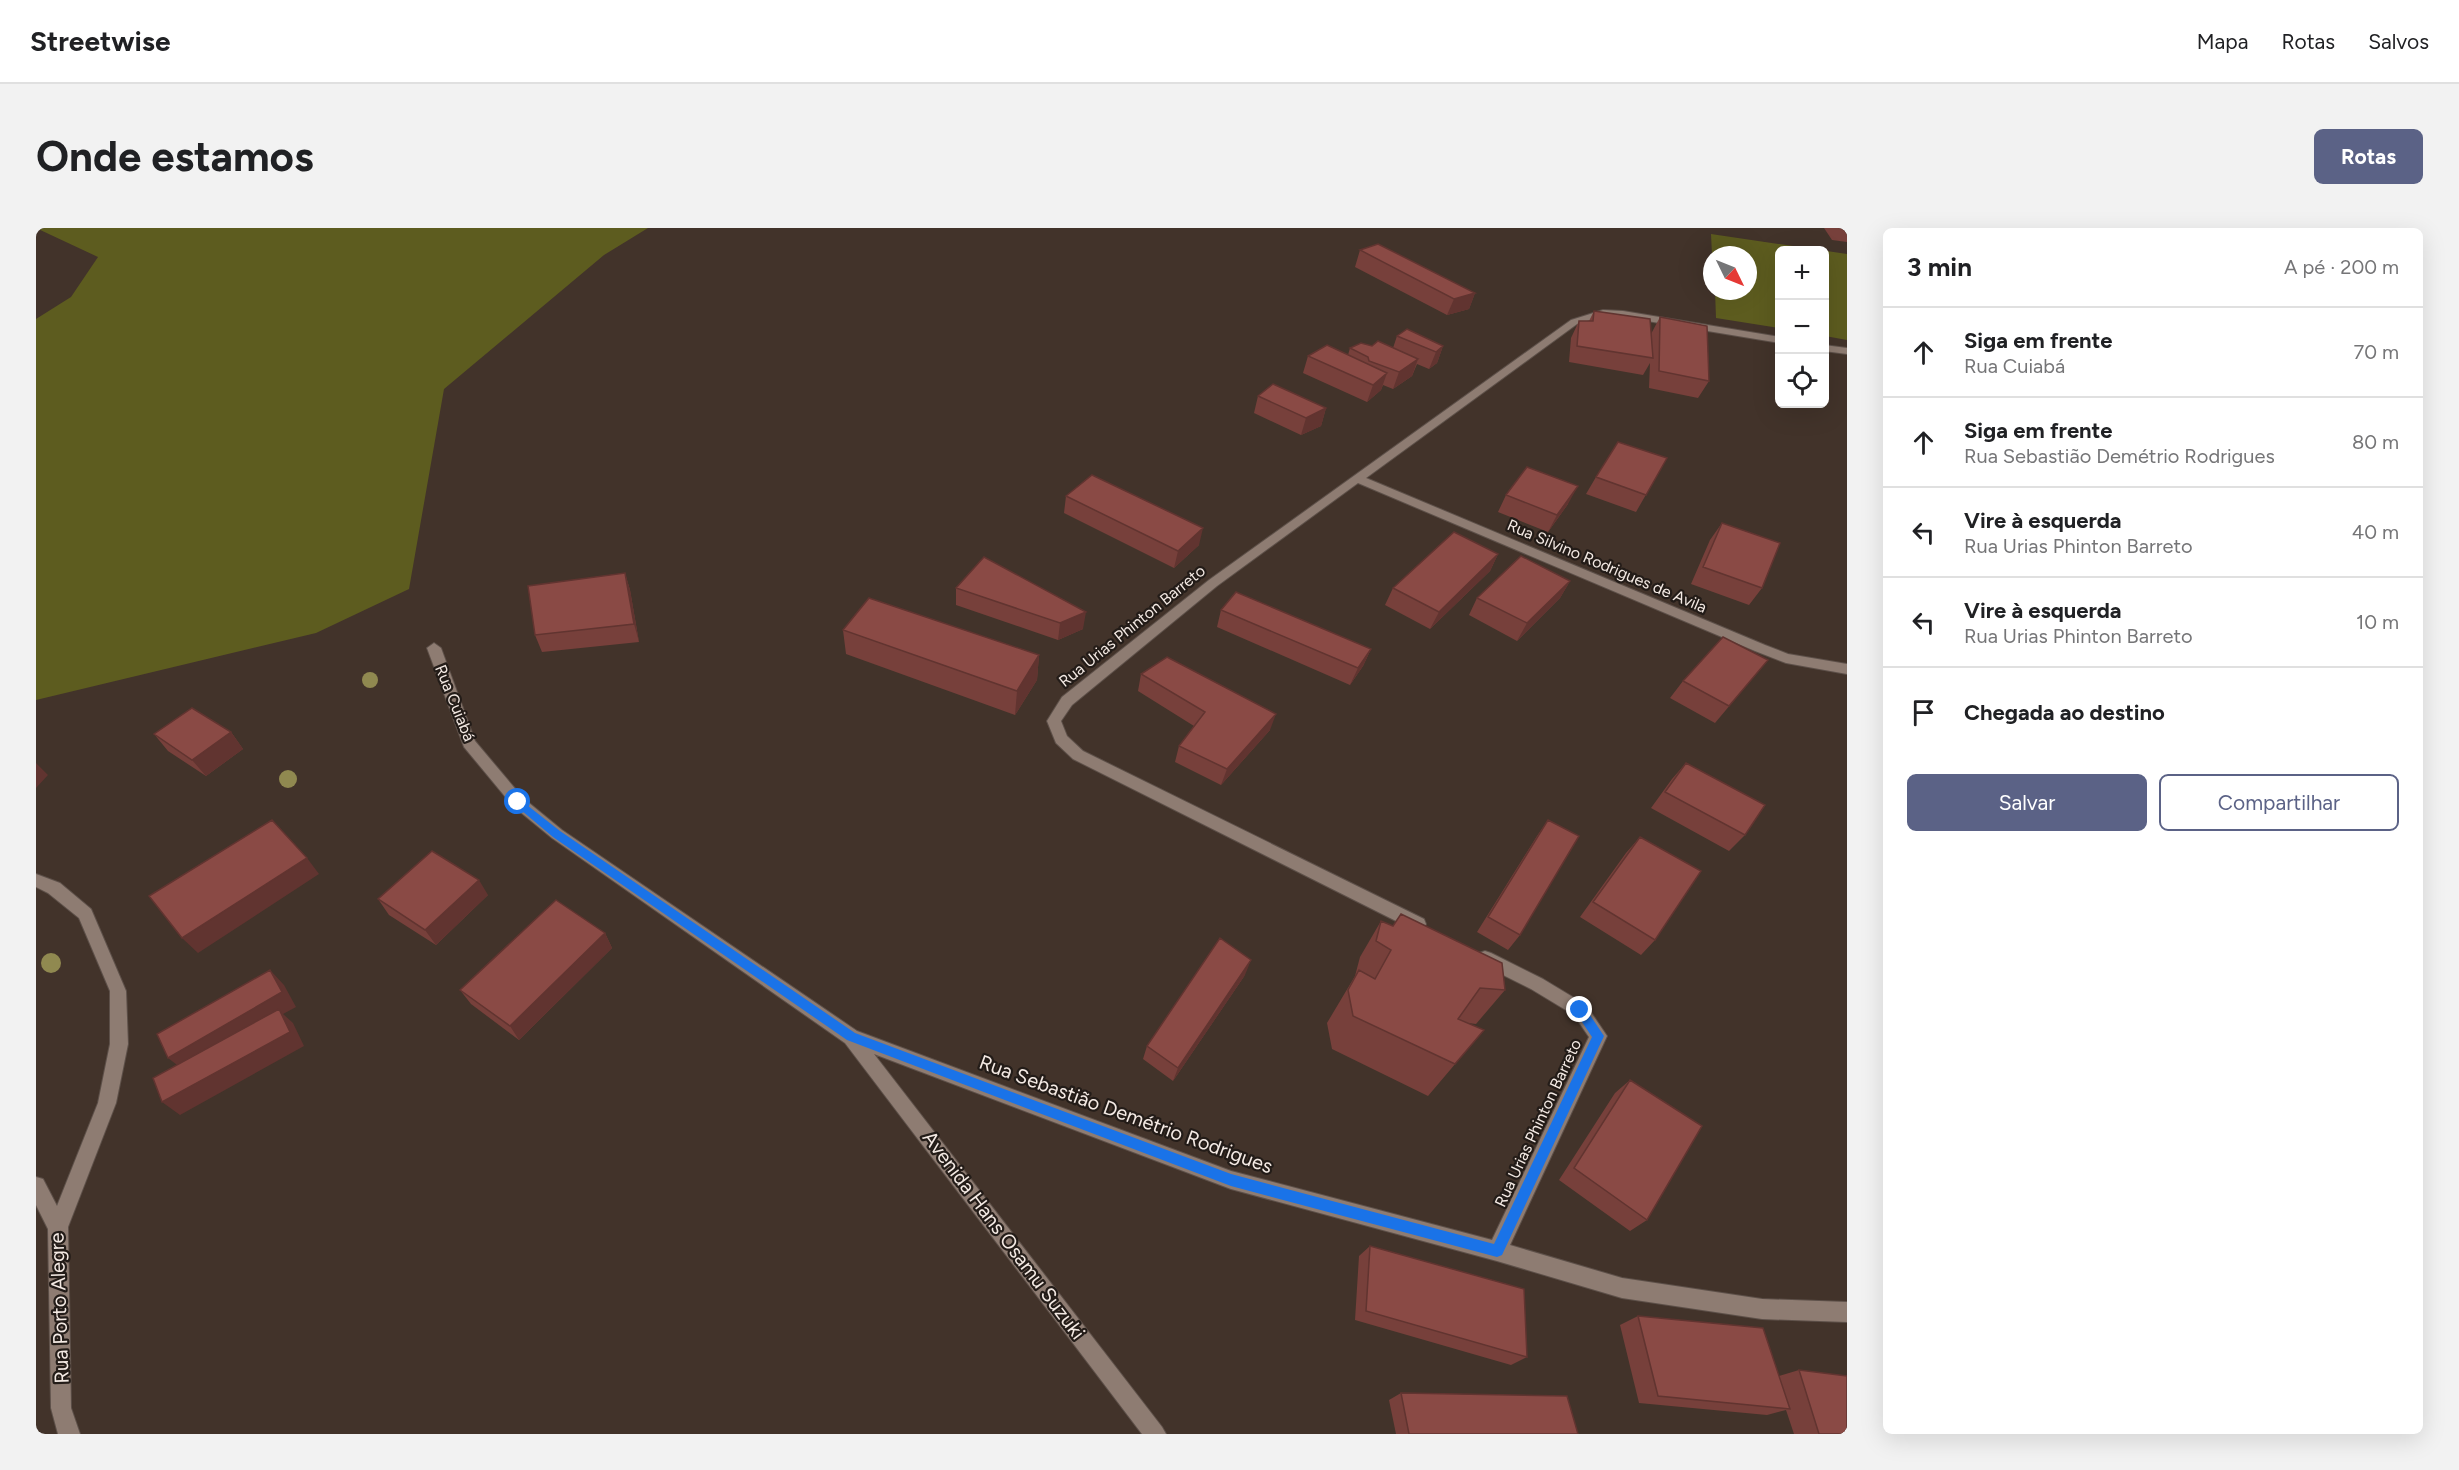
<!DOCTYPE html>
<html lang="pt">
<meta charset="utf-8">
<style>
body{margin:0;font-family:Figtree,sans-serif;background:#f2f2f2;color:#202124}
.controls{position:absolute;right:18px;top:18px;display:grid;overflow:hidden;border-radius:9px;box-shadow:0 6px 24px #0002}
.controls button{width:54px;height:54px;display:grid;place-items:center;padding:0;border:0;border-bottom:2px solid #e0e0e0;background:#fff;color:#202124;font:30px sans-serif}
.compass{position:absolute;left:1667px;top:18px;width:54px;height:54px;border-radius:50%;background:#fff;box-shadow:0 6px 24px #0002;rotate:133deg}
.stop{position:absolute;width:18px;height:18px;margin:-14px;border:4px solid #1a73e8;border-radius:50%;background:#fff}
.stop.end{background:#1a73e8;border-color:#fff;box-shadow:0 2px 6px #0008}
.list{margin:0;padding:0;list-style:none}
h2{display:flex;justify-content:space-between;align-items:center;height:78px;margin:0;padding:0 24px;font-size:26px}
h2 small{font-size:20px;font-weight:400;color:#757577}
.list li{display:grid;grid-template-columns:39px 1fr auto;gap:18px;align-items:center;box-sizing:border-box;height:90px;padding:0 24px;border-top:2px solid #e0e0e0}
.list b{display:block;font-size:22px;white-space:nowrap}
.list p{margin:0;font-size:20px;white-space:nowrap;color:#757577}
.list em{font-size:20px;font-style:normal;color:#757577}
.actions{display:flex;gap:12px;padding:18px 24px}
.actions a{flex:1;padding:14px 0;border:2px solid #5b6286;border-radius:9px;text-align:center;font-size:21px;color:#5b6286}
.actions .main{background:#5b6286;color:#fff}
.icon{flex:none;width:33px;height:33px;fill:none;stroke:currentColor;stroke-width:2;stroke-linecap:round;stroke-linejoin:round}
.map{position:relative;flex:none;width:1811px;height:1206px;overflow:hidden;border-radius:9px}
header{display:flex;align-items:center;gap:36px;box-sizing:border-box;height:84px;padding:0 30px;background:#fff;border-bottom:2px solid #e0e0e0}
header strong{font-size:28px}
nav{display:flex;gap:33px;margin-inline-start:auto;font-size:21px}
.intro{display:flex;align-items:center;justify-content:space-between;box-sizing:border-box;height:144px;padding:0 36px}
h1{margin:0;font-size:42px}
.button{padding:15px 27px;border-radius:9px;background:#5b6286;color:#fff;font-size:21px;font-weight:700}
main{display:flex;gap:36px;padding:0 36px}
aside{flex:1;background:#fff;border-radius:9px;box-shadow:0 6px 24px #0002}
.map>svg:first-child{display:block}
.green{fill:#5d5c1f}
.lines{fill:none;stroke-linecap:round;stroke-linejoin:round}
.street-casing{stroke:#5d5049;stroke-width:2}
.street{fill:#8e7c72;fill-rule:evenodd}
.tree{fill:#908950}
.wall{fill:#77403b}
.shaded-wall{fill:#613430}
.building{fill:#8a4a45;stroke:#613430;stroke-width:1.5}
.route{fill:#1a73e8}
.labels{text-anchor:middle;dominant-baseline:central;stroke-width:4.5;stroke-linejoin:round;paint-order:stroke}
.street-label{font-size:16px;fill:#f4eae4;stroke:#231c18}
.near-street-label{font-size:20px;fill:#f4eae4;stroke:#231c18}
</style>
<header>
<strong>Streetwise</strong>
<nav><a>Mapa</a><a>Rotas</a><a>Salvos</a></nav>
</header>
<div class="intro"><h1>Onde estamos</h1><a class="button">Rotas</a></div>
<main>
<div class="map">
<svg width="1811" height="1206" viewBox="0 0 1811 1206">
<rect width="100%" height="100%" fill="#42332a"/>
<path class="green" d="M 0,0 L 612,0 L 568,27 L 408,161 L 373,361 L 280,405 L 0,472 L 0,91 L 35,69 L 62,29 Z
M 1675,6 L 1811,26 L 1811,112 L 1789,108 L 1788,22 L 1744,22 L 1743,100 L 1680,90 L 1679,63 L 1712,63 L 1712,27 L 1676,27 Z"/>
<g class="lines">
<defs>
<path id="street" d="M 1567,82 L 1587,83 L 1744,109 L 1744,115 L 1587,89 L 1568,88 L 1541,96 L 1330,250 L 1729,417 L 1752,426 L 1811,436 L 1811,446 L 1750,435 L 1719,423 L 1322,255 L 1181,358 L 1036,477 L 1025,493 L 1031,508 L 1047,523 L 1388,691 L 1390,696 L 1388,701 L 1382,703 L 1376,701 L 1037,531 L 1020,515 L 1011,493 L 1026,469 L 1173,352 L 1535,92 Z
M 1788,117 L 1811,120 L 1811,126 L 1788,123 Z
M 398,415 L 405,420 L 439,513 L 487,570 L 526,602 L 821,803 L 1195,943 L 1456,1012 L 1553,809 L 1538,787 L 1495,761 L 1443,735 L 1441,730 L 1443,725 L 1449,723 L 1455,725 L 1507,751 L 1550,777 L 1571,808 L 1474,1017 L 1586,1050 L 1726,1071 L 1811,1074 L 1811,1094 L 1726,1091 L 1586,1070 L 1461,1033 L 1195,961 L 838,826 L 1126,1199 L 1130,1206 L 1106,1206 L 809,815 L 516,610 L 477,578 L 428,519 L 391,420 Z
M 0,646 L 24,655 L 55,681 L 90,763 L 92,816 L 80,875 L 32,999 L 35,1180 L 44,1206 L 22,1206 L 15,1180 L 12,1001 L 0,977 L 0,949 L 7,951 L 21,978 L 62,875 L 74,816 L 74,763 L 43,690 L 12,665 L 0,659 Z"/>
</defs>
<use href="#street" class="street-casing"/>
<use href="#street" class="street"/>
</g>
<g class="tree">
<circle cx="334" cy="452" r="8"/>
<circle cx="252" cy="551" r="9"/>
<circle cx="15" cy="735" r="10"/>
</g>
<path class="wall" d="M 1788,0 L 1811,0 L 1811,14 L 1796,12 Z
M 1324,22 L 1439,65 L 1433,81 L 1411,87 L 1319,39 Z
M 1558,83 L 1615,106 L 1624,89 L 1673,153 L 1662,170 L 1613,160 L 1614,135 L 1607,147 L 1533,134 L 1535,110 L 1543,93 L 1553,93 Z
M 1361,108 L 1407,118 L 1401,135 L 1393,141 L 1381,136 L 1376,148 L 1357,161 L 1347,157 L 1345,162 L 1331,174 L 1267,145 L 1272,128 L 1312,127 L 1314,120 L 1336,118 L 1357,120 Z
M 1222,168 L 1290,180 L 1285,198 L 1265,207 L 1218,185 Z
M 1631,230 L 1600,284 L 1550,266 L 1560,249 Z
M 1470,267 L 1532,276 L 1512,304 L 1462,284 Z
M 1030,268 L 1163,317 L 1138,340 L 1028,285 Z
M 1686,295 L 1726,360 L 1713,377 L 1655,356 L 1674,312 Z
M 1462,326 L 1454,343 L 1394,401 L 1349,377 L 1357,360 Z
M 589,345 L 594,362 L 603,414 L 506,424 L 499,407 Z
M 1534,353 L 1524,370 L 1481,413 L 1433,387 L 1441,370 Z
M 920,360 L 1047,401 L 1022,412 L 920,377 Z
M 1185,382 L 1335,421 L 1327,438 L 1314,457 L 1181,399 Z
M 807,402 L 1003,427 L 1001,452 L 979,487 L 810,426 Z
M 1732,432 L 1679,495 L 1634,470 L 1647,453 Z
M 1105,446 L 1234,502 L 1185,557 L 1139,534 L 1143,518 L 1158,498 L 1102,463 Z
M 195,504 L 207,521 L 170,548 L 132,523 L 118,506 Z
M 1650,535 L 1709,607 L 1693,623 L 1615,580 L 1636,551 Z
M 1512,592 L 1484,707 L 1472,722 L 1441,704 L 1501,608 Z
M 1604,609 L 1619,712 L 1605,727 L 1544,689 L 1590,625 Z
M 452,667 L 400,717 L 353,687 L 342,671 Z
M 1345,693 L 1469,762 L 1440,796 L 1432,795 L 1448,802 L 1392,868 L 1296,821 L 1291,795 L 1319,748 L 1324,729 Z
M 569,705 L 576,720 L 483,812 L 435,776 L 424,762 Z
M 1209,747 L 1137,853 L 1107,831 L 1111,818 Z
M 1594,852 L 1611,992 L 1594,1003 L 1523,952 L 1579,865 Z
M 1334,1018 L 1491,1129 L 1475,1137 L 1319,1092 L 1323,1028 Z
M 1602,1088 L 1743,1148 L 1763,1142 L 1811,1206 L 1758,1206 L 1750,1182 L 1731,1187 L 1603,1175 L 1584,1097 Z
M 1365,1165 L 1542,1206 L 1360,1206 L 1353,1172 Z"/>
<path class="shaded-wall" d="M 1439,65 L 1433,81 L 1411,87 L 1418,71 Z
M 1407,118 L 1401,135 L 1393,141 L 1400,124 Z
M 1382,131 L 1376,148 L 1357,161 L 1363,144 Z
M 1351,145 L 1345,162 L 1331,174 L 1337,157 Z
M 1290,180 L 1285,198 L 1265,207 L 1270,190 Z
M 1542,258 L 1532,276 L 1512,304 L 1521,287 Z
M 1167,300 L 1163,317 L 1138,340 L 1142,323 Z
M 1462,326 L 1454,343 L 1394,401 L 1403,384 Z
M 589,345 L 594,362 L 603,414 L 598,396 Z
M 1534,353 L 1524,370 L 1481,413 L 1491,395 Z
M 1050,384 L 1047,401 L 1022,412 L 1024,395 Z
M 1335,421 L 1327,438 L 1314,457 L 1322,440 Z
M 1003,427 L 1001,452 L 979,487 L 981,463 Z
M 1240,486 L 1234,502 L 1185,557 L 1191,541 Z
M 195,504 L 207,521 L 170,548 L 156,532 Z
M 0,535 L 12,547 L 0,560 Z
M 271,630 L 283,646 L 162,725 L 146,710 Z
M 443,652 L 452,667 L 400,717 L 389,702 Z
M 569,705 L 576,720 L 483,812 L 474,798 Z
M 1215,732 L 1209,747 L 1137,853 L 1142,840 Z
M 234,742 L 248,757 L 260,779 L 247,786 L 257,795 L 268,818 L 144,887 L 126,874 L 149,843 L 132,830 Z"/>
<path class="building" d="M 1342,16 L 1439,65 L 1418,71 L 1324,22 Z
M 1558,83 L 1614,91 L 1617,130 L 1541,118 L 1543,93 L 1557,93 Z
M 1624,89 L 1671,98 L 1673,153 L 1623,143 Z
M 1371,101 L 1407,118 L 1400,124 L 1361,108 Z
M 1342,113 L 1382,131 L 1363,144 L 1333,133 L 1332,129 L 1314,120 L 1325,115 L 1336,118 Z
M 1291,117 L 1351,145 L 1337,157 L 1272,128 Z
M 1237,156 L 1290,180 L 1270,190 L 1222,168 Z
M 1582,214 L 1631,230 L 1610,267 L 1560,249 Z
M 1491,239 L 1542,258 L 1521,287 L 1470,267 Z
M 1056,247 L 1167,300 L 1142,323 L 1030,268 Z
M 1686,295 L 1744,315 L 1726,360 L 1667,339 Z
M 1418,304 L 1462,326 L 1403,384 L 1357,360 Z
M 1485,328 L 1534,353 L 1491,395 L 1441,370 Z
M 948,329 L 1050,384 L 1024,395 L 920,360 Z
M 589,345 L 598,396 L 499,407 L 492,358 Z
M 1200,364 L 1335,421 L 1322,440 L 1185,382 Z
M 833,370 L 1003,427 L 981,463 L 807,402 Z
M 1687,409 L 1732,432 L 1693,478 L 1647,453 Z
M 1131,429 L 1240,486 L 1191,541 L 1143,518 L 1169,484 L 1105,446 Z
M 156,480 L 195,504 L 156,532 L 118,506 Z
M 1650,535 L 1729,577 L 1709,607 L 1629,564 Z
M 236,592 L 271,630 L 146,710 L 113,668 Z
M 1512,592 L 1543,608 L 1484,707 L 1452,689 Z
M 1604,609 L 1665,643 L 1619,712 L 1557,674 Z
M 396,623 L 443,652 L 389,702 L 342,671 Z
M 520,672 L 569,705 L 474,798 L 424,762 Z
M 1365,686 L 1466,735 L 1469,762 L 1444,760 L 1422,791 L 1448,802 L 1419,836 L 1317,788 L 1312,762 L 1323,742 L 1339,751 L 1355,722 L 1340,713 L 1345,693 L 1357,698 Z
M 1184,710 L 1215,732 L 1142,840 L 1111,818 Z
M 234,742 L 246,764 L 132,830 L 121,806 Z
M 243,781 L 254,804 L 126,874 L 117,850 Z
M 1594,852 L 1666,898 L 1611,992 L 1538,940 Z
M 1334,1018 L 1488,1061 L 1491,1129 L 1330,1083 Z
M 1602,1088 L 1727,1100 L 1754,1181 L 1622,1168 Z
M 1763,1142 L 1811,1148 L 1811,1206 L 1783,1206 Z
M 1365,1165 L 1531,1168 L 1542,1206 L 1373,1206 Z"/>
<path class="route" d="M 482,570 L 524,603 L 819,805 L 1195,946 L 1458,1016 L 1556,809 L 1540,785 L 1540,778 L 1548,778 L 1568,808 L 1466,1027 L 1461,1029 L 1195,958 L 811,812 L 517,609 L 479,577 L 477,574 Z"/>
<g class="labels">
<g class="street-label">
<text transform="translate(1571 338) rotate(23)">Rua Silvino Rodrigues de Avila</text>
<text transform="translate(1096 398) rotate(-39)">Rua Urias Phinton Barreto</text>
<text transform="translate(419 475) rotate(68)">Rua Cuiabá</text>
<text transform="translate(1502 895) rotate(-65)">Rua Urias Phinton Barreto</text>
</g>
<g class="near-street-label">
<text transform="translate(1090 886) rotate(20)">Rua Sebastião Demétrio Rodrigues</text>
<text transform="translate(968 1007) rotate(53)">Avenida Hans Osamu Suzuki</text>
<text transform="translate(23 1080) rotate(-92)">Rua Porto Alegre</text>
</g>
</g>
</svg>
<div class="controls">
<button>+</button>
<button>−</button>
<button><svg class="icon" aria-label="locate" viewBox="0 0 24 24"><circle cx="12" cy="12" r="6"/><path d="M12 2v4M12 18v4M2 12h4M18 12h4"/></svg></button>
</div>
<svg class="compass" viewBox="-18 -18 36 36"><path d="M0-13l5 13h-10z" fill="#e53935"/><path d="M0 13l5-13h-10z" fill="#757577"/></svg>
<div class="stop" style="left:482px;top:574px"></div>
<div class="stop end" style="left:1544px;top:782px"></div>
</div>
<aside>
<h2>3 min<small>A pé · 200 m</small></h2>
<ul class="list">
<li><svg class="icon" aria-label="ahead" viewBox="0 0 24 24"><path d="M12 20V5M6 11l6-6 6 6"/></svg><div><b>Siga em frente</b><p>Rua Cuiabá</p></div><em>70 m</em></li>
<li><svg class="icon" aria-label="ahead" viewBox="0 0 24 24"><path d="M12 20V5M6 11l6-6 6 6"/></svg><div><b>Siga em frente</b><p>Rua Sebastião Demétrio Rodrigues</p></div><em>80 m</em></li>
<li><svg class="icon" aria-label="left" viewBox="0 0 24 24"><path d="M17 20v-9H6M10 6l-5 5 5 5"/></svg><div><b>Vire à esquerda</b><p>Rua Urias Phinton Barreto</p></div><em>40 m</em></li>
<li><svg class="icon" aria-label="left" viewBox="0 0 24 24"><path d="M17 20v-9H6M10 6l-5 5 5 5"/></svg><div><b>Vire à esquerda</b><p>Rua Urias Phinton Barreto</p></div><em>10 m</em></li>
<li><svg class="icon" aria-label="arrive" viewBox="0 0 24 24"><path d="M6 21V4h12l-3 4 3 4H6"/></svg><div><b>Chegada ao destino</b></div></li>
</ul>
<div class="actions"><a class="main">Salvar</a><a>Compartilhar</a></div>
</aside>
</main>
